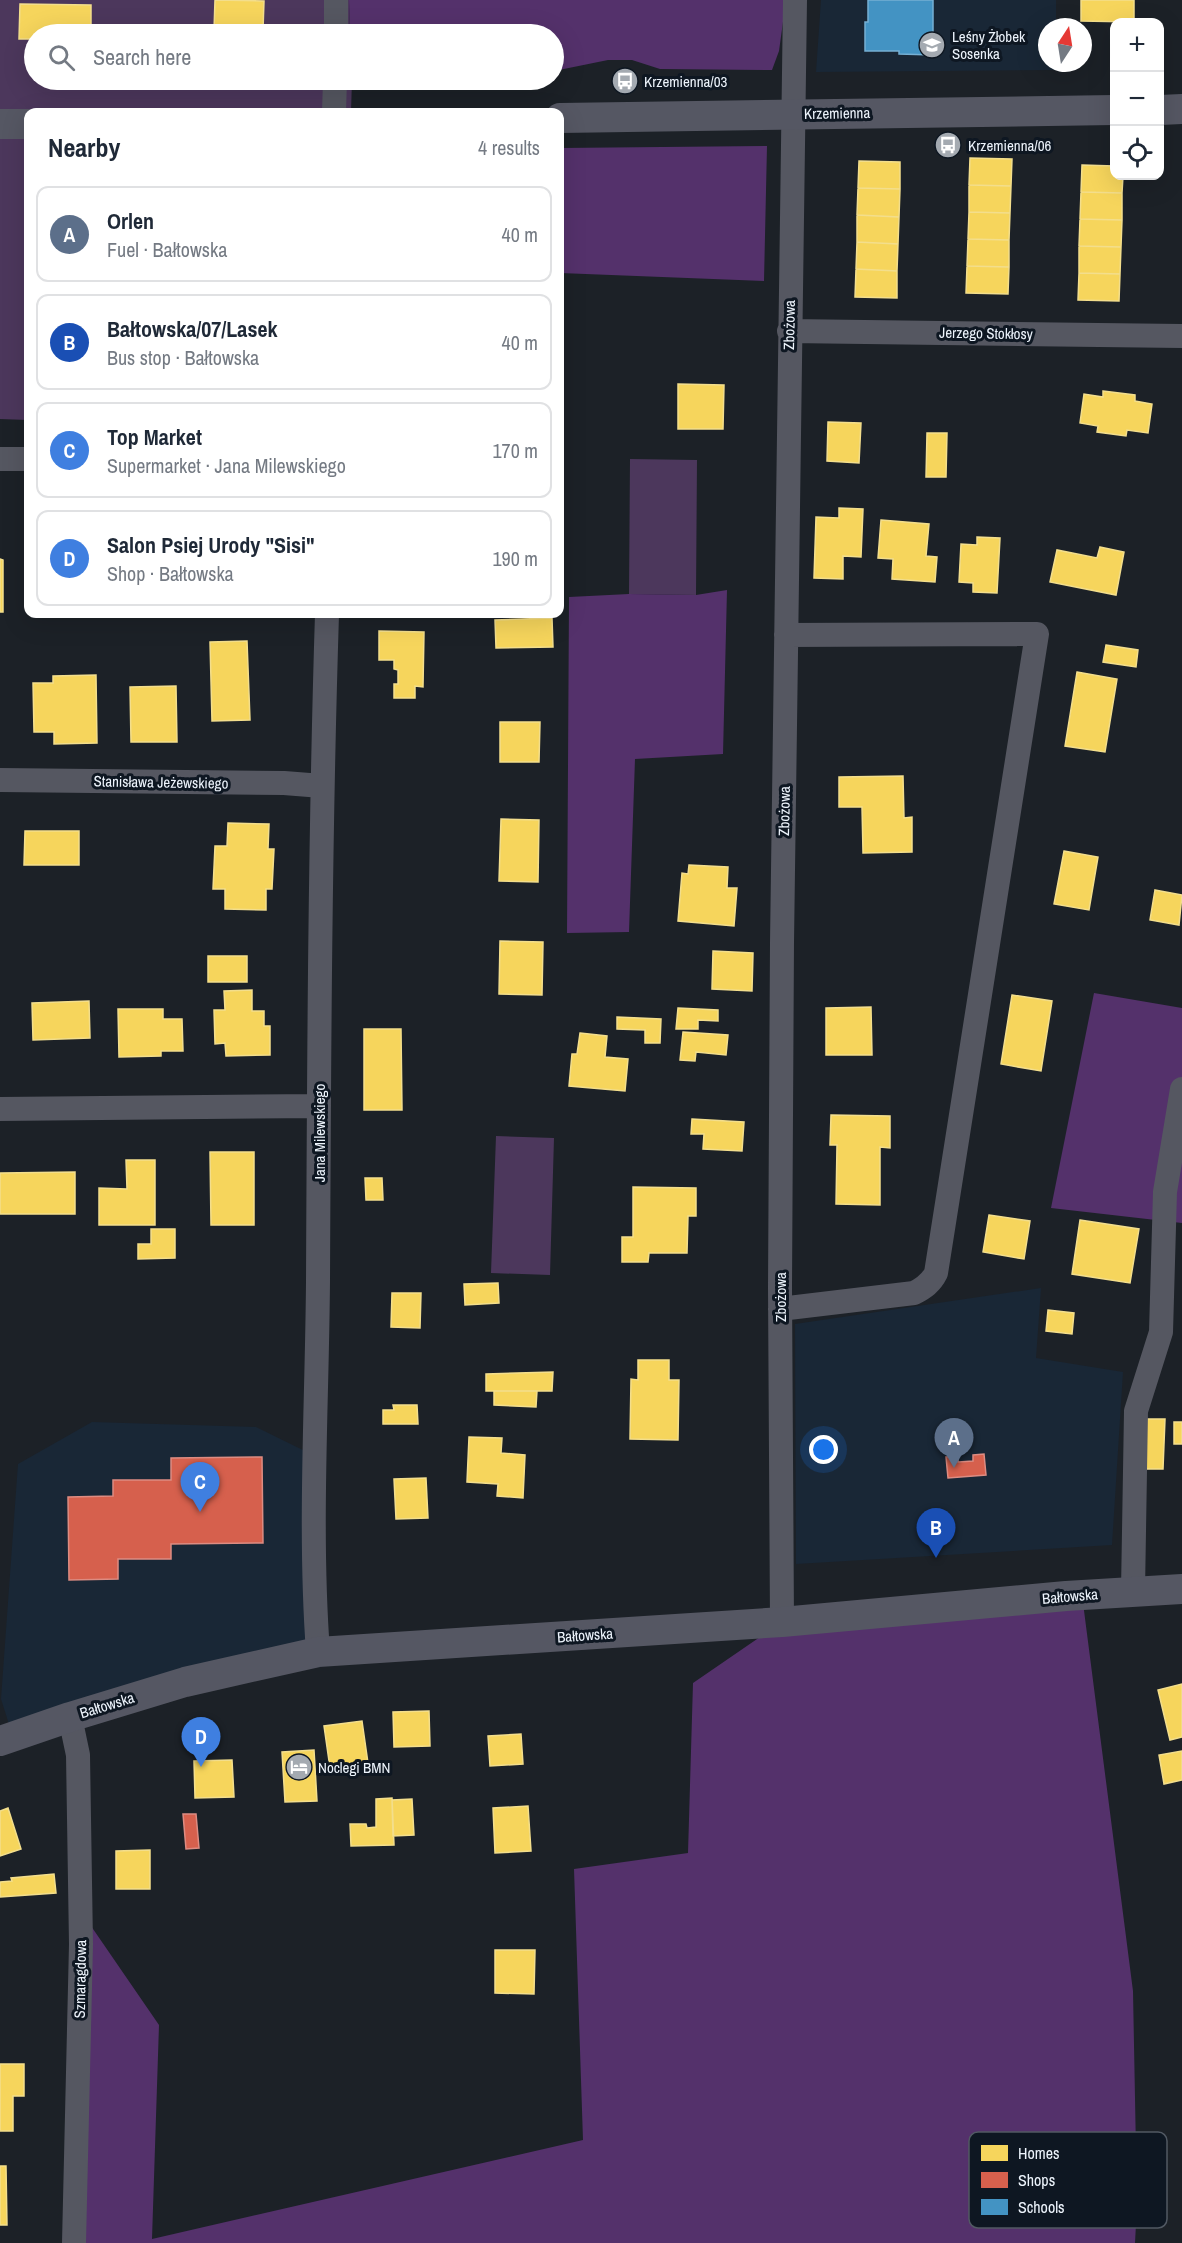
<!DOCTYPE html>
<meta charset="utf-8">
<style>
body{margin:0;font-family:"Archivo Narrow",sans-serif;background:#f6f6f7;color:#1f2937}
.controls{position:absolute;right:18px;top:18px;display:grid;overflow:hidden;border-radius:12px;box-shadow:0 6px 24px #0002}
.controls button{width:54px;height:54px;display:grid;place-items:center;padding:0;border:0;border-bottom:2px solid #e0e1e3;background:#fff;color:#1f2937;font:30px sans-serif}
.compass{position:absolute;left:1038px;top:18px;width:54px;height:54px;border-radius:50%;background:#fff;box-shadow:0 6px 24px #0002;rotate:12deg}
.you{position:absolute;left:824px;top:1450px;width:21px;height:21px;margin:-15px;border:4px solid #fff;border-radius:50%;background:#1a73e8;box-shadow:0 0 0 9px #1a73e833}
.badge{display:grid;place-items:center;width:39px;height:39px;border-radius:50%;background:#0b8043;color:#fff;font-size:20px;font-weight:700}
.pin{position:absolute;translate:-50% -50px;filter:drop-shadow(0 2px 3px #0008)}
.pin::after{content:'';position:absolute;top:32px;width:21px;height:18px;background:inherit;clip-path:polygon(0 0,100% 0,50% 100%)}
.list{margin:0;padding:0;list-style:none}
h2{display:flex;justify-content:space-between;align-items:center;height:78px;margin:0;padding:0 24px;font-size:26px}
h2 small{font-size:20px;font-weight:400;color:#747a83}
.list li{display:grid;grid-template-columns:39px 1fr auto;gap:18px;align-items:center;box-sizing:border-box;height:96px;margin:0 12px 12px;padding:0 12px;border:2px solid #e0e1e3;border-radius:12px}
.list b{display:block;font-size:22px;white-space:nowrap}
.list p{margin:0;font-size:20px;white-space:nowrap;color:#747a83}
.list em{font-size:20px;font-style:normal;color:#747a83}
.icon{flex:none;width:33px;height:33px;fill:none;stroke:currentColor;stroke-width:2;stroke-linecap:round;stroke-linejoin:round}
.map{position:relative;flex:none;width:1182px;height:2243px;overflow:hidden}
.search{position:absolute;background:#fff;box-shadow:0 6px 24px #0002;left:24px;top:24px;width:540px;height:66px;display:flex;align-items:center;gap:15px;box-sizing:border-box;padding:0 21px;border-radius:33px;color:#747a83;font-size:22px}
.panel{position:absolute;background:#fff;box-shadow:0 6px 24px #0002;left:24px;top:108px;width:540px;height:510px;border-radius:12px}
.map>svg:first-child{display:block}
.built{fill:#192736}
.green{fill:#4c375c}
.forest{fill:#54316b}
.homes{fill:#f6d55c;stroke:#f3de8c;stroke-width:1.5}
.shops{fill:#d6604d;stroke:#dd8c82;stroke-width:1.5}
.schools{fill:#4393c3;stroke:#76b0d4;stroke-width:1.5}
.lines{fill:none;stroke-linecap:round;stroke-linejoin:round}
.minor{stroke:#555761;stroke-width:24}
.major{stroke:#555763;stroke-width:30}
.labels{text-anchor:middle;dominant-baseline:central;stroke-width:6;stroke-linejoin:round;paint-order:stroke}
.poi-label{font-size:15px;fill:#edf4fc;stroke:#0e1722;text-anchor:start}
.street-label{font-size:15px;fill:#edf4fc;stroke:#0e1722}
.key{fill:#0e1722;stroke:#515963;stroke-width:1.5}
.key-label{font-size:16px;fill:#edf4fc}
</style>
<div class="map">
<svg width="1182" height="2243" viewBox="0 0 1182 2243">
<rect width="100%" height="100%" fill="#1c2127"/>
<path class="built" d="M 821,0 L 1056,0 L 1056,27 L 1047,27 L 1047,63 L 1055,63 L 1055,70 L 816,72 Z
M 1041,1288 L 1036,1358 L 1123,1372 L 1112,1545 L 796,1564 L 795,1324 Z
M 92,1422 L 256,1427 L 313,1455 L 318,1652 L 13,1737 L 1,1699 L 18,1464 Z"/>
<path class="green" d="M 0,0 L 349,0 L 350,34 L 34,34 L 34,80 L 352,80 L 351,112 L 28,112 L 28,420 L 0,419 Z
M 630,459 L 697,460 L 696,595 L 629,594 Z
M 496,1136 L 554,1138 L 550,1275 L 491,1273 Z"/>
<path class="forest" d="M 349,0 L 786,0 L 779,51 L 772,70 L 660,69 L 632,60 L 608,60 L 554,71 L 554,34 L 350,34 Z
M 767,146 L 764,281 L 560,273 L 560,148 Z
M 727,590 L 723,754 L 635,759 L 629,932 L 567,933 L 569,597 L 629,594 L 696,595 Z
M 1094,993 L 1182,1008 L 1182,1223 L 1051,1208 Z
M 1082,1595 L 1133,1991 L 1137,2205 L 1135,2243 L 74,2243 L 80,1910 L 159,2025 L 152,2239 L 583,2140 L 574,1869 L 688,1853 L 693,1683 L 782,1622 Z"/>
<path class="homes" d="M 215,0 L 264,1 L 263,30 L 259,30 L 259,34 L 220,34 L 220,30 L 214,30 Z
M 1081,0 L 1134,0 L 1134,22 L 1081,21 Z
M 20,4 L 91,5 L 91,34 L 34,34 L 34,39 L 19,39 Z
M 970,158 L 1012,159 L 1011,186 L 969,185 Z
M 859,161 L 900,162 L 900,189 L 858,188 Z
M 1082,165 L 1114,166 L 1114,176 L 1123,176 L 1122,193 L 1081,192 Z
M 969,185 L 1011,186 L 1010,213 L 969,212 Z
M 858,188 L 900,189 L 899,217 L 857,215 Z
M 1081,192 L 1122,193 L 1122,220 L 1080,219 Z
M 969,212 L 1010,213 L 1009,240 L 968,239 Z
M 857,215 L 899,217 L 898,244 L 857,242 Z
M 1080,219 L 1122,220 L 1121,247 L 1079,246 Z
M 968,239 L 1009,240 L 1009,267 L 967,266 Z
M 857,242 L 898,244 L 897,271 L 856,269 Z
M 1079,246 L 1121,247 L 1120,274 L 1079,273 Z
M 967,266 L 1009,267 L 1008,294 L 966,293 Z
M 856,269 L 897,271 L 897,298 L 855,297 Z
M 1079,273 L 1120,274 L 1119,301 L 1078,300 Z
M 678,384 L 724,385 L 723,429 L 678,429 Z
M 1103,391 L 1135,395 L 1135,401 L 1152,404 L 1148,433 L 1127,430 L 1126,436 L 1097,432 L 1098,426 L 1080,423 L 1084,394 L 1103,397 Z
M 828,422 L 861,423 L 859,463 L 827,461 Z
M 927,433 L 947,433 L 946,477 L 926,477 Z
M 28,502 L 28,540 L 26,540 L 26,503 Z
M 839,508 L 863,509 L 861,557 L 843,556 L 843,579 L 814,578 L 816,517 L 839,518 Z
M 881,520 L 929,524 L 926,556 L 937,557 L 935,582 L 892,579 L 893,559 L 878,558 Z
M 977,537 L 1000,538 L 997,593 L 973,592 L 973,583 L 959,582 L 961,544 L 977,545 Z
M 1100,547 L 1124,552 L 1116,595 L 1050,582 L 1057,550 L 1097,558 Z
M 0,559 L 3,560 L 3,612 L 0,612 Z
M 552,618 L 553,647 L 496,648 L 495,620 Z
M 379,631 L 424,632 L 423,687 L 415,686 L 415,698 L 394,698 L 394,684 L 398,684 L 398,670 L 394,669 L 394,660 L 379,660 Z
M 247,641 L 250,720 L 212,721 L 210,642 Z
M 1106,645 L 1138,650 L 1136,667 L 1103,662 Z
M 1077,672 L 1117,679 L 1105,752 L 1065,746 Z
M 96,675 L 97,743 L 54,744 L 54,732 L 34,732 L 33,683 L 53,683 L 53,676 Z
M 176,686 L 177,742 L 131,742 L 130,687 Z
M 500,722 L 540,722 L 539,762 L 500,762 Z
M 903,776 L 904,818 L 912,817 L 912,852 L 863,853 L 862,807 L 839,807 L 839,777 Z
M 501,819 L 539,820 L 538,882 L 499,881 Z
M 228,823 L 269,824 L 268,849 L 274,849 L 272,889 L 266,889 L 266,910 L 225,909 L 225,889 L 213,889 L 215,846 L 227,846 Z
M 25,831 L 79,831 L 79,865 L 24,865 Z
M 1064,851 L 1098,857 L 1089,910 L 1054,904 Z
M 689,865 L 728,867 L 727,888 L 737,888 L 734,926 L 678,921 L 682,873 L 688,874 Z
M 1155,890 L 1182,895 L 1179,925 L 1150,920 Z
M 500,941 L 543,942 L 542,995 L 499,994 Z
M 713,951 L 753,953 L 752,991 L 712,989 Z
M 208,956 L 247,956 L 247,982 L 208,982 Z
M 252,990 L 252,1011 L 264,1011 L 264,1026 L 270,1026 L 270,1055 L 226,1056 L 225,1043 L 215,1044 L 214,1010 L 225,1010 L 224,991 Z
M 1012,995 L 1052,1001 L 1041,1071 L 1001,1064 Z
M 89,1001 L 90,1038 L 33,1040 L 32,1003 Z
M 871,1007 L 872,1055 L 826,1055 L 826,1008 Z
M 678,1008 L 718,1010 L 718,1021 L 698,1020 L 698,1029 L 676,1029 Z
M 118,1009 L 163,1009 L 163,1019 L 182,1019 L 183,1051 L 161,1051 L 161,1056 L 119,1057 Z
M 617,1017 L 661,1019 L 660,1043 L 645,1043 L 645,1030 L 617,1029 Z
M 364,1029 L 401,1029 L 402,1110 L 364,1110 Z
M 683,1032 L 728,1035 L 726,1055 L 696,1052 L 695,1061 L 680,1060 Z
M 580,1033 L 607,1036 L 605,1057 L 628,1059 L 625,1091 L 569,1086 L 572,1054 L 577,1054 Z
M 831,1115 L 890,1116 L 890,1148 L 880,1147 L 880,1205 L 836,1204 L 837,1145 L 830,1145 Z
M 692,1119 L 744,1122 L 742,1151 L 703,1149 L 704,1134 L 691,1134 Z
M 210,1152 L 254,1152 L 254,1225 L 211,1225 Z
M 126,1160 L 155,1160 L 155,1225 L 99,1225 L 99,1188 L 127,1189 Z
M 75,1172 L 75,1214 L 0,1214 L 0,1173 Z
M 365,1178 L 382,1178 L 383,1200 L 366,1200 Z
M 633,1187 L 696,1188 L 696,1216 L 688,1216 L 687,1253 L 649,1253 L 648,1262 L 622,1262 L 622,1237 L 633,1237 Z
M 989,1215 L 1030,1221 L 1024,1259 L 983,1252 Z
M 1080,1220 L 1139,1229 L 1130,1283 L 1072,1274 Z
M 151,1229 L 175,1229 L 175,1258 L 138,1259 L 138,1244 L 151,1244 Z
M 498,1283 L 499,1303 L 465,1305 L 464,1284 Z
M 392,1293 L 421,1293 L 420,1328 L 391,1327 Z
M 1048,1310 L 1074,1313 L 1072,1334 L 1046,1331 Z
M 638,1360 L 669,1360 L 669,1380 L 679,1380 L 678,1440 L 630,1439 L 631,1379 L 638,1380 Z
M 553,1372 L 552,1391 L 486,1391 L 486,1374 Z
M 494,1391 L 537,1391 L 536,1407 L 494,1405 Z
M 393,1405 L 417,1405 L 418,1424 L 383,1424 L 383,1410 L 394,1410 Z
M 1144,1419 L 1165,1419 L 1163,1469 L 1142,1469 Z
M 1174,1422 L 1182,1422 L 1182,1444 L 1174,1444 Z
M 469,1437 L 502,1438 L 501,1453 L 525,1455 L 523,1498 L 497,1496 L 498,1484 L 467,1482 Z
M 426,1478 L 428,1518 L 396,1519 L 394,1479 Z
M 1182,1684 L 1182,1737 L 1170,1740 L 1158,1690 Z
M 429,1711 L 430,1746 L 394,1747 L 393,1712 Z
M 362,1721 L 368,1763 L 330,1768 L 324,1726 Z
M 521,1734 L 523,1764 L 490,1766 L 488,1736 Z
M 314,1750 L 317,1801 L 285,1802 L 282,1752 Z
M 1182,1751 L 1182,1780 L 1164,1784 L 1159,1755 Z
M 232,1760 L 234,1797 L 195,1798 L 194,1761 Z
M 392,1798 L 394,1845 L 351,1846 L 350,1824 L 366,1824 L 367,1828 L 376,1827 L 376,1799 Z
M 412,1799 L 414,1835 L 393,1836 L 392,1800 Z
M 528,1806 L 531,1851 L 495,1853 L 493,1808 Z
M 8,1808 L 21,1849 L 0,1856 L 0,1811 Z
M 150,1850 L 150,1889 L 116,1889 L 116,1851 Z
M 54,1874 L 56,1893 L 0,1897 L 0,1882 L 12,1881 L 11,1878 Z
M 495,1950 L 535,1950 L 534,1994 L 495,1993 Z
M 0,2064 L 24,2064 L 24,2096 L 13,2096 L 13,2131 L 0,2131 Z
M 0,2166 L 6,2166 L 7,2225 L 0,2225 Z"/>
<path class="shops" d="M 984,1454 L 986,1475 L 948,1478 L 946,1457 L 958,1456 L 958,1462 L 973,1461 L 973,1455 Z
M 262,1457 L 263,1543 L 171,1544 L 171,1559 L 118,1559 L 118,1579 L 69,1580 L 68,1497 L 113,1496 L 113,1480 L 171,1480 L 171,1458 Z
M 183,1814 L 196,1814 L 199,1848 L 186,1849 Z"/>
<path class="schools" d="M 868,0 L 933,0 L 933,55 L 899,54 L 899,51 L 865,51 L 865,22 L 868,22 Z"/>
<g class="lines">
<path class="minor" d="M 336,34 L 336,0
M 334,112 L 335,80
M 789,331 L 1182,336
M 0,459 L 28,459
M 0,780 L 284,783 L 322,786
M 0,1109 L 319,1106
M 780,1309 L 914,1293 C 924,1288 931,1283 936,1273 L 1037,634 L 786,635
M 1133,1591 L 1136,1411 L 1161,1332 L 1165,1192 L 1182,1089
M 782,1622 L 780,1288 L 782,943 L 795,0
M 318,1652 C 309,1529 317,1406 318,1282 C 319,1059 320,836 327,614
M 70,1717 L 78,1755 L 81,1944 L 74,2243"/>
<path class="major" d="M 1160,110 L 1182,109
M 560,118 L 1114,110
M 0,124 L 28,124
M 0,1741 L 70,1717 L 185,1682 L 318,1652 L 782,1622 L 1066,1596 L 1182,1589"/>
</g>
<defs>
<symbol id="school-disc" viewBox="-11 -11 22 22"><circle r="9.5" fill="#a4aab1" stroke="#0e1722"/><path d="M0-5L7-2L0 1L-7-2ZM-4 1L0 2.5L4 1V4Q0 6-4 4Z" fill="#fff"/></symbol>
<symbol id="bus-disc" viewBox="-11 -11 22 22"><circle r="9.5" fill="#a4aab1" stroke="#0e1722"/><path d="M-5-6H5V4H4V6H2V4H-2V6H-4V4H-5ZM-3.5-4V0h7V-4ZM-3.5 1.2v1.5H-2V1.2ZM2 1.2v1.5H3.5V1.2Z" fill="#fff"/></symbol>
<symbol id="hotel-disc" viewBox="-11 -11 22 22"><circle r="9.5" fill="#a4aab1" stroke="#0e1722"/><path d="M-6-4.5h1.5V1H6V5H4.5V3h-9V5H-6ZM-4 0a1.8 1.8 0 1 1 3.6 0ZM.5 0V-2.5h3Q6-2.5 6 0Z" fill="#fff"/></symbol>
</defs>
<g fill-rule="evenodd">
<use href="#school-disc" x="917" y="30" width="30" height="30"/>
<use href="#bus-disc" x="610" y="66" width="30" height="30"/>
<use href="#bus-disc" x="933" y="130" width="30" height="30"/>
<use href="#hotel-disc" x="284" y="1752" width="30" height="30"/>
</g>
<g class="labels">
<g class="poi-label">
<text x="952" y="36">Leśny Żłobek<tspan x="952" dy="17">Sosenka</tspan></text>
<text x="644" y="81">Krzemienna/03</text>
<text x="968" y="145">Krzemienna/06</text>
<text x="318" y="1767">Noclegi BMN</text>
</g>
<g class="street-label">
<text transform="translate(837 113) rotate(-1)">Krzemienna</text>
<text transform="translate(789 325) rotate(-89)">Zbożowa</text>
<text transform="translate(986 333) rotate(1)">Jerzego Stokłosy</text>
<text transform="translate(161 782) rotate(1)">Stanisława Jeżewskiego</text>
<text transform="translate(784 811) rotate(-89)">Zbożowa</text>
<text transform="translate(319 1133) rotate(-90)">Jana Milewskiego</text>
<text transform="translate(780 1297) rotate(-90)">Zbożowa</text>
<text transform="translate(1070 1596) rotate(-5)">Bałtowska</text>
<text transform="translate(585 1635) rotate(-4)">Bałtowska</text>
<text transform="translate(107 1705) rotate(-17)">Bałtowska</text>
<text transform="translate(80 1979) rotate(-89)">Szmaragdowa</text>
</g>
</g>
<rect x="969" y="2132" width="198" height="96" rx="9" class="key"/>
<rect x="981" y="2145" width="27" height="16" fill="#f6d55c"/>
<rect x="981" y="2172" width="27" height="16" fill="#d6604d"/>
<rect x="981" y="2199" width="27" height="16" fill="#4393c3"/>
<g class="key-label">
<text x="1018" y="2159">Homes</text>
<text x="1018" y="2186">Shops</text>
<text x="1018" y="2213">Schools</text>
</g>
</svg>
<div class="controls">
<button>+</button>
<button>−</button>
<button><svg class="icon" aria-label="locate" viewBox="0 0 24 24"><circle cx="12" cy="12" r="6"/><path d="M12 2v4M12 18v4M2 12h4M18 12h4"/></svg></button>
</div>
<svg class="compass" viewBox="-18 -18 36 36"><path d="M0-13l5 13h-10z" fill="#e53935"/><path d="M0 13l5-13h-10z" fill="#747a83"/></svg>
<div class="you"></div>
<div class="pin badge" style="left:954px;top:1468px;background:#5c6f8a">A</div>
<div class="pin badge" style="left:936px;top:1558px;background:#1a4fb4">B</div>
<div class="pin badge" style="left:200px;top:1512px;background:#3f7fe0">C</div>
<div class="pin badge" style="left:201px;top:1767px;background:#3f7fe0">D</div>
<div class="search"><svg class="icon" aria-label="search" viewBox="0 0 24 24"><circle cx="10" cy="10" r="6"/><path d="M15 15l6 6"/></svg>Search here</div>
<section class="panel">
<h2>Nearby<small>4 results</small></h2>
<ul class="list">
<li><span class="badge" style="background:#5c6f8a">A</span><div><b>Orlen</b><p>Fuel · Bałtowska</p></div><em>40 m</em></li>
<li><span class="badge" style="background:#1a4fb4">B</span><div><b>Bałtowska/07/Lasek</b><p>Bus stop · Bałtowska</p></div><em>40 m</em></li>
<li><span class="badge" style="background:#3f7fe0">C</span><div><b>Top Market</b><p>Supermarket · Jana Milewskiego</p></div><em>170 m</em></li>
<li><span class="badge" style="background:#3f7fe0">D</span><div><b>Salon Psiej Urody &quot;Sisi&quot;</b><p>Shop · Bałtowska</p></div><em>190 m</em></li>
</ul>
</section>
</div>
